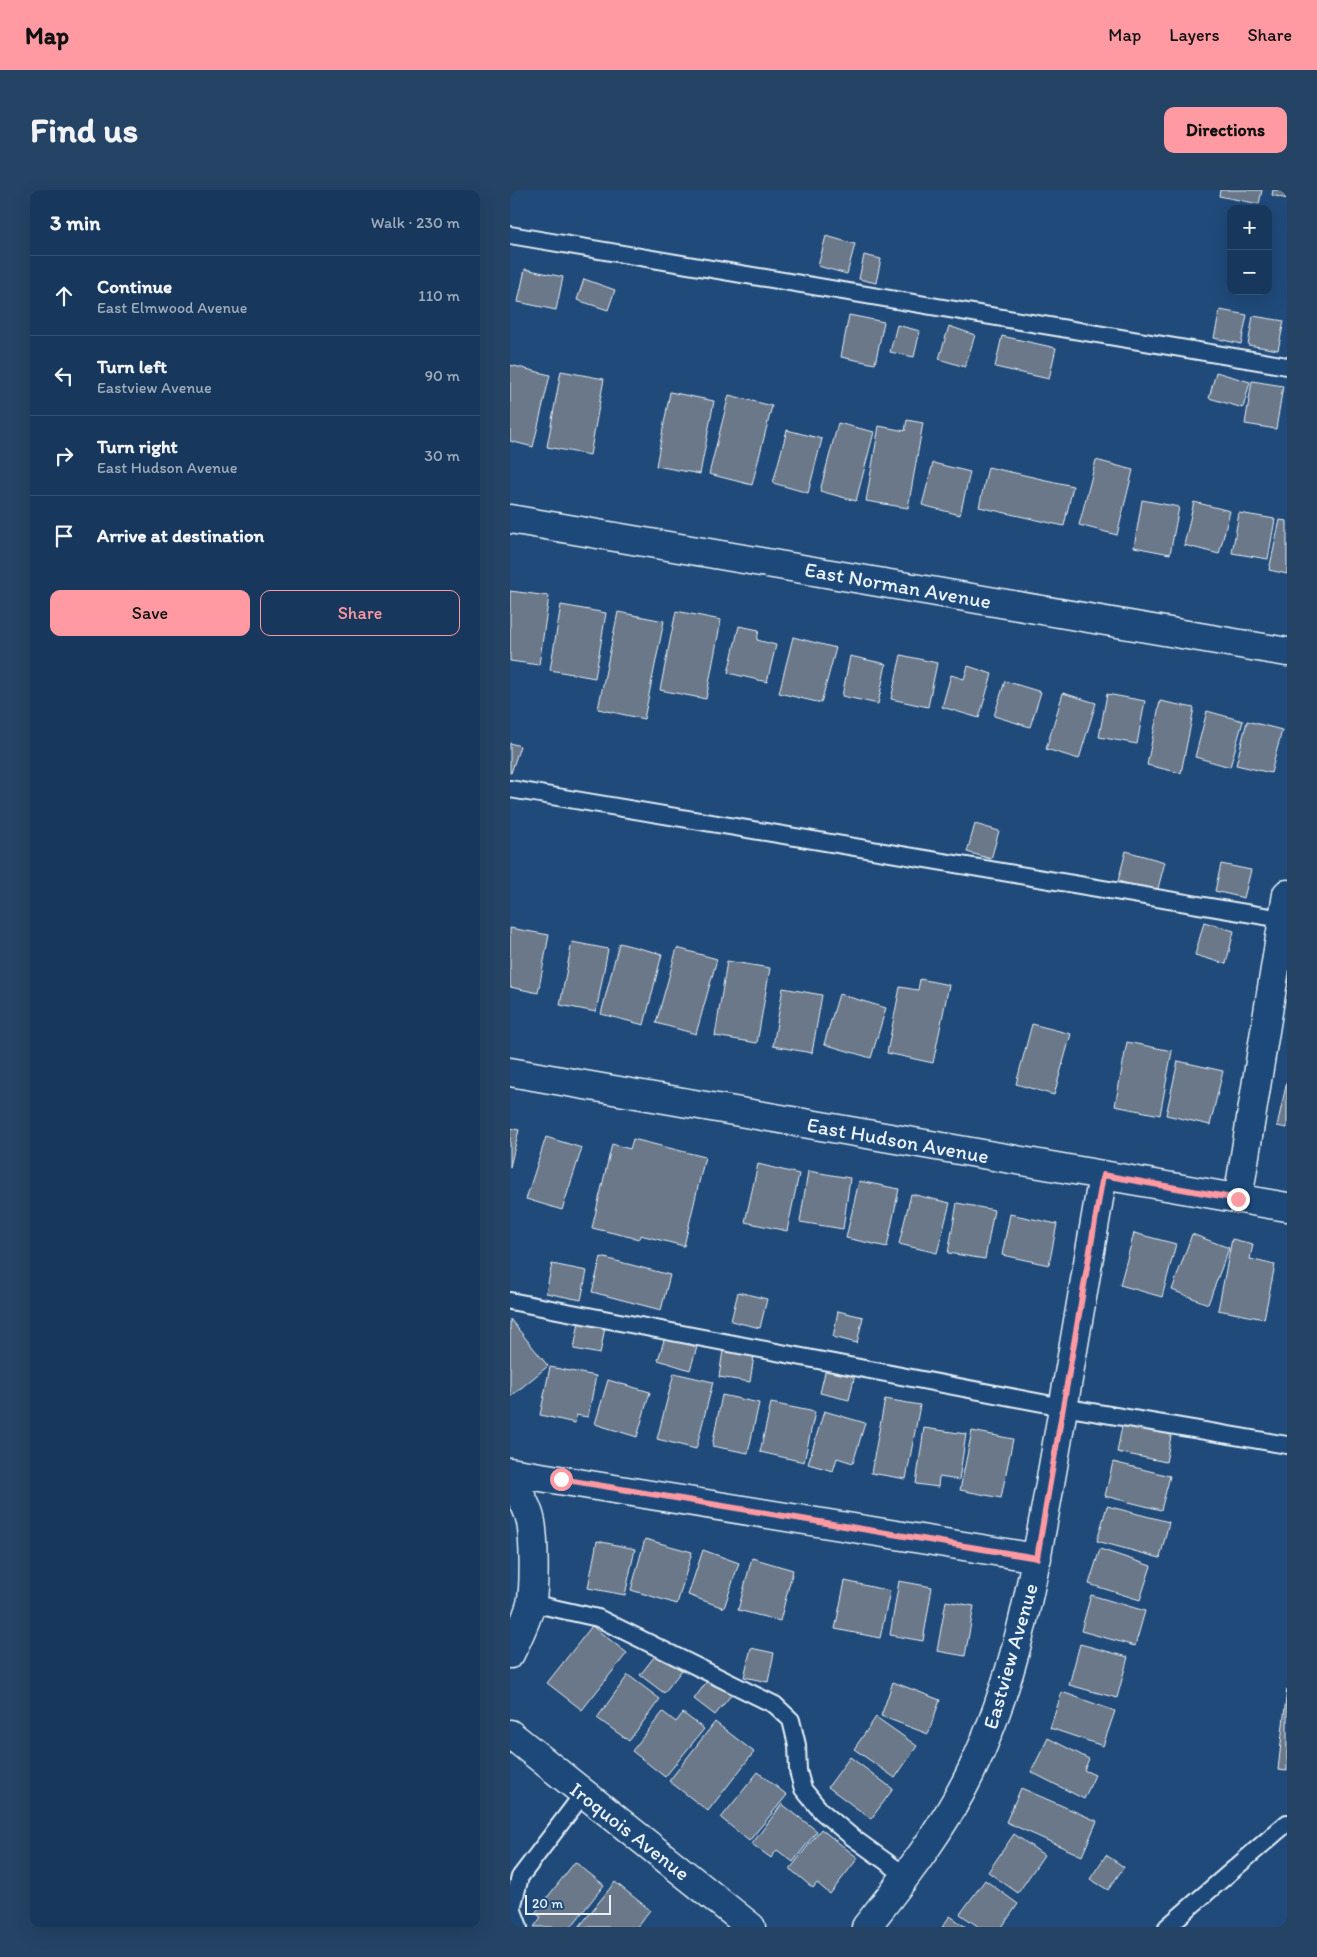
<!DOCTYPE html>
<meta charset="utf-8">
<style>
body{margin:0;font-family:Itim,sans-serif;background:#244365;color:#f1f3f6}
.controls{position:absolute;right:15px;top:15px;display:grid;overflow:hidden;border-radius:10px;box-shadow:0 5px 20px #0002}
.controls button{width:45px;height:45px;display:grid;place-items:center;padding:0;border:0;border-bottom:1px solid #365272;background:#17385c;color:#f1f3f6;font:25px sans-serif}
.scale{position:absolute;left:15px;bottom:12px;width:86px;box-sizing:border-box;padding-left:5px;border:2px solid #e8f1f8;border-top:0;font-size:14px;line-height:18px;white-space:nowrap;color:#e8f1f8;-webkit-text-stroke:4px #1f4a7a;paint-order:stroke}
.stop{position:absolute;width:15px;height:15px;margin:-11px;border:4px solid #ff9aa2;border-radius:50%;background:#fff}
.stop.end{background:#ff9aa2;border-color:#fff;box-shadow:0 1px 5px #0008}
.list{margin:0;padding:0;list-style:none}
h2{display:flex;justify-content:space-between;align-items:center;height:65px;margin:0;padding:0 20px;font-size:21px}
h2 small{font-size:16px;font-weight:400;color:#9eacbb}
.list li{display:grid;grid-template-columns:32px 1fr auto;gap:15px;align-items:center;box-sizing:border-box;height:80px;padding:0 20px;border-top:1px solid #365272}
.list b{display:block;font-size:19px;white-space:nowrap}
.list p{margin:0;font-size:16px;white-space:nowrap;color:#9eacbb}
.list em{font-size:16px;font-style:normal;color:#9eacbb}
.actions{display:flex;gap:10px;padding:15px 20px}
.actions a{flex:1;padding:11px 0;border:1px solid #ff9aa2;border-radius:10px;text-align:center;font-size:18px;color:#ff9aa2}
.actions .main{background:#ff9aa2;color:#111}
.icon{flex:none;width:28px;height:28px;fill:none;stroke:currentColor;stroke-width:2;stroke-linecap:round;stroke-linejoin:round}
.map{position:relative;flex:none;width:777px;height:1737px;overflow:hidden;border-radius:10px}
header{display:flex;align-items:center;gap:30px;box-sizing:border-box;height:70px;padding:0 25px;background:#ff9aa2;color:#111}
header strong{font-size:24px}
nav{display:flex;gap:28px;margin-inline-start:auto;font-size:18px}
.intro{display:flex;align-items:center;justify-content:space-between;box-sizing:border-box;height:120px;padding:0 30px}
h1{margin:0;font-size:35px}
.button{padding:12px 22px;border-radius:10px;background:#ff9aa2;color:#111;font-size:18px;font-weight:700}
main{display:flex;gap:30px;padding:0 30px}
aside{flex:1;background:#17385c;border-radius:10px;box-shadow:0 5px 20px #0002}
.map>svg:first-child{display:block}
.building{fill:#6a7889;stroke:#e8f1f8}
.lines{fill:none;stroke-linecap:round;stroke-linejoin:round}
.lane-casing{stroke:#e8f1f8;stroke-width:20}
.street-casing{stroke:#e8f1f8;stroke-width:31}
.lane{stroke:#1f4a7a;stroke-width:16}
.street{stroke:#1f4a7a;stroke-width:28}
.route{stroke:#ff9aa2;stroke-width:6}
.labels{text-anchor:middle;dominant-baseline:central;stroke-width:5;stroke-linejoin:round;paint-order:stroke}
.street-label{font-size:21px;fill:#e8f1f8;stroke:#1f4a7a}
</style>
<header>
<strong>Map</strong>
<nav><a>Map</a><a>Layers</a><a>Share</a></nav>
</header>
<div class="intro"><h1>Find us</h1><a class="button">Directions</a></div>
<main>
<aside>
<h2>3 min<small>Walk · 230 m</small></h2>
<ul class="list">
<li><svg class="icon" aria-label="ahead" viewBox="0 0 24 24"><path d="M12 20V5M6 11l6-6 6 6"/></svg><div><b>Continue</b><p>East Elmwood Avenue</p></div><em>110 m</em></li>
<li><svg class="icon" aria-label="left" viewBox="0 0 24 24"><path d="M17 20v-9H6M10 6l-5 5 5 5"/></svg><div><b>Turn left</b><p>Eastview Avenue</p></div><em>90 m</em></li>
<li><svg class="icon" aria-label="right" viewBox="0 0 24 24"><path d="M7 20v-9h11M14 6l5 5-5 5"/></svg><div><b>Turn right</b><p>East Hudson Avenue</p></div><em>30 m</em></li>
<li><svg class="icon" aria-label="arrive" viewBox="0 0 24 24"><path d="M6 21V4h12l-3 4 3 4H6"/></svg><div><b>Arrive at destination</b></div></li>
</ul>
<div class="actions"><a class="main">Save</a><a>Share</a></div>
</aside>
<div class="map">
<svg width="777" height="1737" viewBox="0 0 777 1737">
<rect width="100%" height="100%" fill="#1f4a7a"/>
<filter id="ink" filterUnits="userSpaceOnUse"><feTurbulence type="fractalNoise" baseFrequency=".02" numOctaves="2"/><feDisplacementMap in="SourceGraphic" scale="10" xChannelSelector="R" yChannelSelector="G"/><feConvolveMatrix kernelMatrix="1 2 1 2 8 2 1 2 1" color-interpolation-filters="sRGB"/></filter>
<g filter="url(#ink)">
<path class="building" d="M 710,0 L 752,0 L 749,14 L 709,6 Z
M 763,0 L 777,0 L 777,9 L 762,5 Z
M 316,46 L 345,54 L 337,84 L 308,76 Z
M 354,65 L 371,69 L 366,93 L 349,89 Z
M 15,79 L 53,87 L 46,120 L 8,112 Z
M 74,89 L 105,100 L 98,120 L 67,110 Z
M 710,120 L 737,125 L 731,154 L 704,148 Z
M 339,125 L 374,132 L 365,174 L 331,167 Z
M 743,126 L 774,131 L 768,160 L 738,155 Z
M 387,135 L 410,141 L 404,167 L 380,162 Z
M 439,136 L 465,145 L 455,177 L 429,169 Z
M 492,146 L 546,158 L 539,189 L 485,177 Z
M 0,175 L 40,185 L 23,257 L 0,251 Z
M 51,181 L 94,189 L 80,265 L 37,257 Z
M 706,182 L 740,192 L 733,218 L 699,208 Z
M 742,191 L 773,196 L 766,239 L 735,234 Z
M 160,202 L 204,211 L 190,284 L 146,276 Z
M 219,205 L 262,216 L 242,295 L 199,284 Z
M 397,230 L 413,233 L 398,318 L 356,311 L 369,236 L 395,241 Z
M 328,233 L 364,242 L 346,311 L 310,301 Z
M 277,240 L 312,249 L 298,303 L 263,293 Z
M 586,270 L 623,280 L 607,345 L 569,335 Z
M 423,273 L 460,282 L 450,325 L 412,315 Z
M 478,277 L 563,296 L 554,336 L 469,317 Z
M 632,310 L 669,317 L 660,364 L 624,357 Z
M 684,312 L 720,321 L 709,364 L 674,355 Z
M 729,323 L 765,329 L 758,369 L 722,363 Z
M 770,330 L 777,331 L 777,384 L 759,380 Z
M 0,401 L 39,406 L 29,475 L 0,471 Z
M 51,415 L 96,423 L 85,488 L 40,480 Z
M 166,421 L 211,430 L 196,509 L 150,500 Z
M 108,422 L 154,431 L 134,529 L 88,519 Z
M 229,436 L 249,440 L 247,450 L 266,455 L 257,492 L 218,483 Z
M 283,447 L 326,458 L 311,513 L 269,503 Z
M 391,465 L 427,473 L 418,517 L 381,509 Z
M 340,466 L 376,474 L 368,514 L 332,506 Z
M 458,476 L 482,484 L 469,528 L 432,517 L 441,485 L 454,489 Z
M 495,491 L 531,502 L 520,537 L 484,526 Z
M 553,503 L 586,513 L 569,569 L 536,559 Z
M 597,504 L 635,511 L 627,554 L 589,547 Z
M 650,511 L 684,518 L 671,583 L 637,575 Z
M 697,521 L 733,531 L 720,577 L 685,567 Z
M 737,531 L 772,540 L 761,583 L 726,575 Z
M 0,553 L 10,556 L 1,583 L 0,583 Z
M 465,634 L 489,641 L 481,669 L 457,662 Z
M 616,661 L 655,672 L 647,702 L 608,691 Z
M 711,674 L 741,680 L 734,708 L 705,701 Z
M 694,732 L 724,741 L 716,774 L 685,765 Z
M 0,738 L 39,745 L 28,803 L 0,797 Z
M 62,752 L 98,759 L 86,822 L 50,815 Z
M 109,753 L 152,764 L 134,835 L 91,824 Z
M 167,758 L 207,769 L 186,844 L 146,833 Z
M 217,771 L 260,778 L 247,853 L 205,846 Z
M 410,789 L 439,795 L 423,873 L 377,863 L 390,797 L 408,800 Z
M 273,798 L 312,805 L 302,863 L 263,856 Z
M 329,804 L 376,818 L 361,868 L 314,854 Z
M 522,834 L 561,844 L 544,905 L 506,894 Z
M 617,852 L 662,861 L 650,925 L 605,916 Z
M 668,871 L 713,881 L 700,935 L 656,925 Z
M 777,891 L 777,938 L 767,936 Z
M 0,938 L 9,940 L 0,977 Z
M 36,947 L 72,958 L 52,1020 L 16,1009 Z
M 123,949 L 195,967 L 174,1056 L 130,1045 L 129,1049 L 82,1038 L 102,954 L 120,959 Z
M 248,974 L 289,984 L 277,1041 L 235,1032 Z
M 298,981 L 340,988 L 333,1039 L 290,1032 Z
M 349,991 L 389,999 L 377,1057 L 336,1048 Z
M 401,1004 L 440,1013 L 427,1063 L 389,1054 Z
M 447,1013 L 484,1020 L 475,1069 L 438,1063 Z
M 500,1024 L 547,1034 L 539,1075 L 492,1065 Z
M 624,1043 L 666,1054 L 652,1107 L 610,1095 Z
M 682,1044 L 719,1058 L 698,1114 L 662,1100 Z
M 722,1049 L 743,1054 L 740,1069 L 765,1075 L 754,1129 L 708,1120 Z
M 91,1067 L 160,1085 L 151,1120 L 82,1102 Z
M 42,1074 L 77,1081 L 71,1110 L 36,1103 Z
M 228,1102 L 257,1109 L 250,1138 L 221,1131 Z
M 328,1121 L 353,1127 L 347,1153 L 323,1147 Z
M 0,1129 L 38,1176 L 0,1207 Z
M 69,1132 L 95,1137 L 90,1164 L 64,1159 Z
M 155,1147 L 187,1157 L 180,1180 L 148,1170 Z
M 213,1160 L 244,1166 L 240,1192 L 209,1187 Z
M 317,1174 L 346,1180 L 339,1210 L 310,1203 Z
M 40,1177 L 86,1186 L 78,1227 L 66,1225 L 65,1233 L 30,1225 Z
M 164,1183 L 203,1192 L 186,1259 L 147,1249 Z
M 98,1190 L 140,1202 L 127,1247 L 85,1234 Z
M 212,1205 L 249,1213 L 238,1263 L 202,1256 Z
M 375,1209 L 410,1215 L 396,1289 L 361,1283 Z
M 261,1213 L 305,1222 L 294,1272 L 250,1262 Z
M 314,1221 L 355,1233 L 343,1273 L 327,1268 L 323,1281 L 298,1274 Z
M 614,1226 L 663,1236 L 656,1272 L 607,1262 Z
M 414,1238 L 456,1244 L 449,1290 L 429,1287 L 428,1297 L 406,1294 Z
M 462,1241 L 503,1249 L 491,1308 L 450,1300 Z
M 603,1272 L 660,1286 L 651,1320 L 595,1306 Z
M 597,1316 L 659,1332 L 650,1368 L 587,1351 Z
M 135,1349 L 182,1362 L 167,1414 L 121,1400 Z
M 87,1351 L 125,1359 L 115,1405 L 78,1398 Z
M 590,1359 L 641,1376 L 630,1410 L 579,1394 Z
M 193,1360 L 229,1373 L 214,1418 L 178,1405 Z
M 242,1368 L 283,1380 L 270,1431 L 228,1420 Z
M 335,1391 L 380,1401 L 370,1448 L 325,1439 Z
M 389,1391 L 422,1397 L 413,1451 L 380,1445 Z
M 581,1405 L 635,1421 L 625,1456 L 571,1441 Z
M 436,1411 L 464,1416 L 455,1466 L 427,1461 Z
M 82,1436 L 117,1463 L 72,1520 L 37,1493 Z
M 570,1454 L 618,1467 L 607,1508 L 559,1495 Z
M 241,1458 L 264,1463 L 258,1492 L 234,1487 Z
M 148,1462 L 172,1480 L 154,1503 L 130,1485 Z
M 118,1485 L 150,1509 L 119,1551 L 87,1528 Z
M 200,1487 L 222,1504 L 205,1525 L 184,1509 Z
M 383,1492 L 430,1510 L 418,1544 L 371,1526 Z
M 777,1499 L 777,1581 L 768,1580 Z
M 552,1502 L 605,1521 L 593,1556 L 540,1538 Z
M 153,1522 L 166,1532 L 173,1523 L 194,1539 L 155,1587 L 122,1561 Z
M 366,1527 L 407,1556 L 385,1588 L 344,1559 Z
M 205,1532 L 244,1562 L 198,1621 L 159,1591 Z
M 538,1548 L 579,1569 L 574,1580 L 585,1585 L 574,1609 L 521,1582 Z
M 340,1567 L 383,1599 L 361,1629 L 318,1597 Z
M 248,1582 L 277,1605 L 239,1651 L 211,1628 Z
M 511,1598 L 587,1631 L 572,1666 L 496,1632 Z
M 272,1614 L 307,1641 L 283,1672 L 267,1660 L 261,1668 L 242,1654 Z
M 311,1639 L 348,1668 L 320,1704 L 307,1693 L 303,1698 L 280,1679 Z
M 504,1644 L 534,1665 L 508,1703 L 478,1682 Z
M 596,1665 L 614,1677 L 598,1700 L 580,1689 Z
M 65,1672 L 94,1695 L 61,1737 L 24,1737 L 31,1727 L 25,1723 Z
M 475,1690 L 508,1714 L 492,1737 L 469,1737 L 450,1724 Z
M 105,1692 L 140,1720 L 127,1737 L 69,1737 Z
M 440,1726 L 456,1737 L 432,1737 Z"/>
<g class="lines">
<defs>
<path id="lane" d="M 0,45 L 777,176
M 0,599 L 777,730
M 0,1111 L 553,1217 L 777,1255
M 21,1413 L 88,1428 L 265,1515 L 281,1530 L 287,1555 L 288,1581 L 293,1599 L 311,1621 L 342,1647 L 396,1686
M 9,1737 L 2,1718 L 10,1687 L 73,1604
M 657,1737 L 777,1633"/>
<path id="street" d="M 0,329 L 777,462
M 0,882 L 777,1017
M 728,1009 L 777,704
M 0,1282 L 527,1368
M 0,1290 C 9,1302 18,1317 21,1332 C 24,1349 25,1397 21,1414 C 16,1431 8,1448 0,1464
M 0,1544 L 241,1737
M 356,1737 C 394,1689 433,1640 460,1584 C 508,1486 525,1378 544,1271 C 560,1176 577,1080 593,985"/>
</defs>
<use href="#lane" class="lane-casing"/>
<use href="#street" class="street-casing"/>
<use href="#lane" class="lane"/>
<use href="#street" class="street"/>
</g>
</g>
<g class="lines" filter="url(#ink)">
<path class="route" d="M 51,1289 L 527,1368 L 593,985 L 728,1009"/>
</g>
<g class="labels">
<g class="street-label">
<text transform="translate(388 395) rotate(10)">East Norman Avenue</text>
<text transform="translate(388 950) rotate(10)">East Hudson Avenue</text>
<text transform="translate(500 1466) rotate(-74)">Eastview Avenue</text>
<text transform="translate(120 1641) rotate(38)">Iroquois Avenue</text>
</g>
</g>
</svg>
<div class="controls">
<button>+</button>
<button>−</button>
</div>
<div class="scale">20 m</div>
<div class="stop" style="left:51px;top:1289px"></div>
<div class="stop end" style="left:728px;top:1009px"></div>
</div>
</main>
